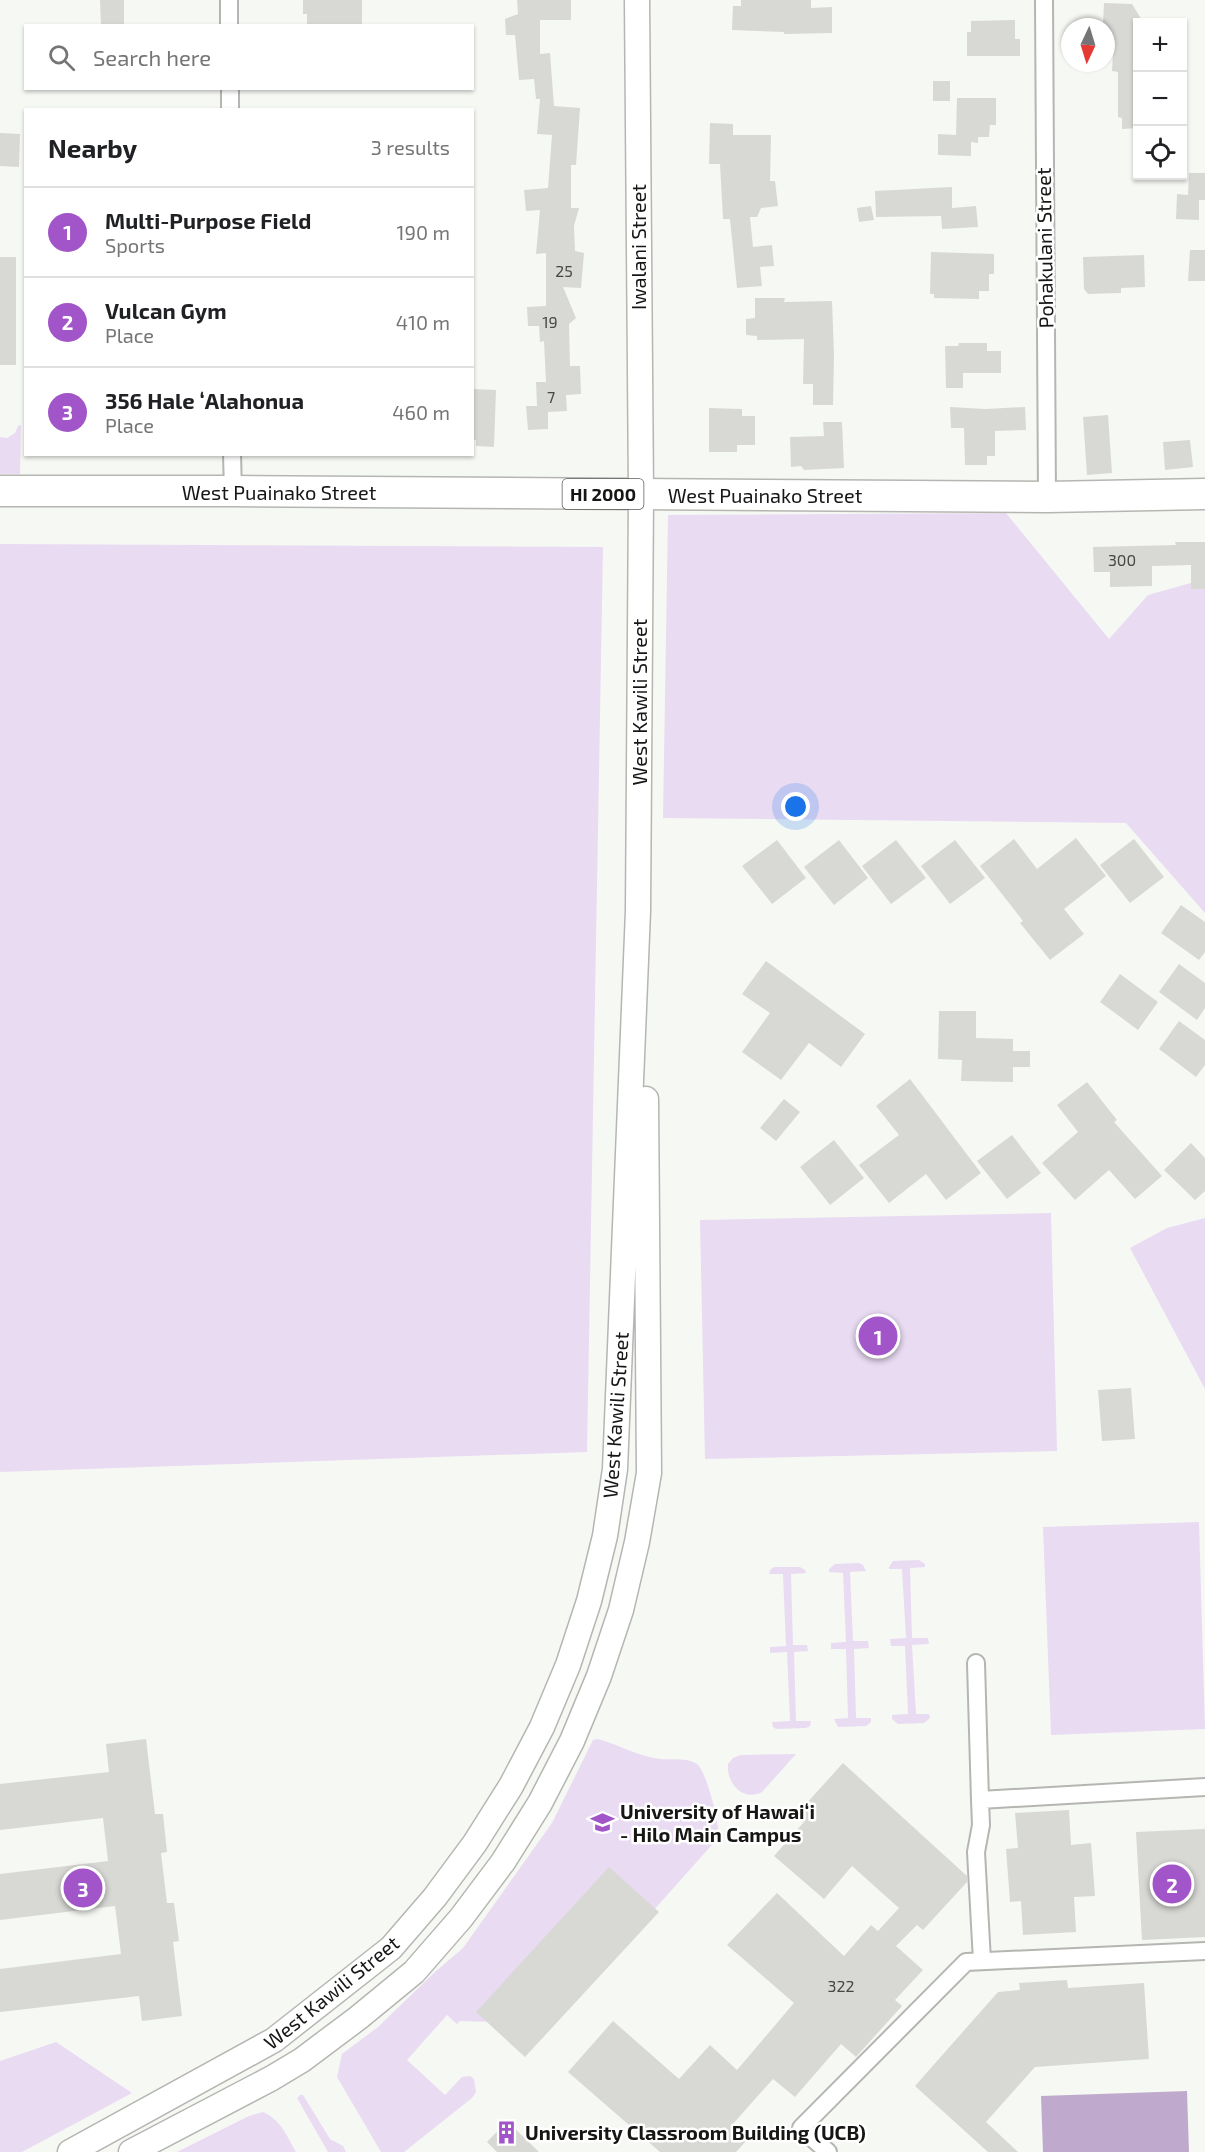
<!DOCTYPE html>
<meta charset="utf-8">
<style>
body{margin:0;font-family:"Exo 2",sans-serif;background:#f6f6f6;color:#202124}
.controls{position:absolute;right:18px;top:18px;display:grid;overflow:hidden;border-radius:0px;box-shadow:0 2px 4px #0004}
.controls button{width:54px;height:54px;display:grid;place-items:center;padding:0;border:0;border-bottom:2px solid #e0e0e0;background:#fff;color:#202124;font:30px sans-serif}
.compass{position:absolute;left:1061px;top:18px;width:54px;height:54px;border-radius:50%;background:#fff;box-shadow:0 2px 4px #0004;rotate:184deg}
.you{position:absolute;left:796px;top:807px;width:21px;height:21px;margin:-15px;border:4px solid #fff;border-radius:50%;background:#1a73e8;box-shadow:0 0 0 9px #1a73e833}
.badge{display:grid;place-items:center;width:39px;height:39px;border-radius:50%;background:#a155c8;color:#fff;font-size:20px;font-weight:700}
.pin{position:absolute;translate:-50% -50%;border:3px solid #fff;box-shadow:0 2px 6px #0006}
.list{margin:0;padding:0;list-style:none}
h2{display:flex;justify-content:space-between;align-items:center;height:78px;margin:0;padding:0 24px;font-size:26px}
h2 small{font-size:20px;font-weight:400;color:#757577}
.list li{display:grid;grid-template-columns:39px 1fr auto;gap:18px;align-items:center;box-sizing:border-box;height:90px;padding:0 24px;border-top:2px solid #e0e0e0}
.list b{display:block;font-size:22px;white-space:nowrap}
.list p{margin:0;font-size:20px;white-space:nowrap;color:#757577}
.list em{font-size:20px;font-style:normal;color:#757577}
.icon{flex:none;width:33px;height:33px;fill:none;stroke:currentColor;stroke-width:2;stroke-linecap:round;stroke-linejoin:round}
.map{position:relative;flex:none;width:1205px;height:2152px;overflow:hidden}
.search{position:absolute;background:#fff;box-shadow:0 2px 4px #0004;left:24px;top:24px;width:450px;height:66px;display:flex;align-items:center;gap:15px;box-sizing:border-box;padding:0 21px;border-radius:0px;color:#757577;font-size:22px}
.panel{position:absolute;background:#fff;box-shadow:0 2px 4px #0004;left:24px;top:108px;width:450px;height:348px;border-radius:0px}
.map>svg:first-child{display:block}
.green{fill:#e9dbf2}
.water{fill:#bfa9cc}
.building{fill:#d8d9d5}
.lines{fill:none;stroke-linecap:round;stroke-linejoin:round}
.street-casing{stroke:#b5b6b2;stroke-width:20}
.secondary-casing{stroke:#b5b6b2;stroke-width:27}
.highway-casing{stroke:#b5b6b2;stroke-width:33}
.street{stroke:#fff;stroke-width:16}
.secondary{stroke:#fff;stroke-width:24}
.highway{stroke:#fff;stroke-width:30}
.labels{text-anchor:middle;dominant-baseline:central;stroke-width:5;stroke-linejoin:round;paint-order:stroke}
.number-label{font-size:16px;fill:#464845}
.shield{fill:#fff;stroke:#5c5d5b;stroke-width:1.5}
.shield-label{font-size:18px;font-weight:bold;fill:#161715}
.street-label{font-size:20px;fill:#161715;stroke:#fff}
.poi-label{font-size:20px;font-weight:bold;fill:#161715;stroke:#fff;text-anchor:start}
</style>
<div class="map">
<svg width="1205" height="2152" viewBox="0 0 1205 2152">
<rect width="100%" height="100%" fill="#f6f8f4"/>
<path class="green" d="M 21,425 L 20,474 L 0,474 L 0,437 L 7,438 L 15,433 L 18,426 Z
M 1006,513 L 1109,639 L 1148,595 L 1205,579 L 1205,913 L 1126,823 L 663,818 L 668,515 Z
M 0,544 L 603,547 L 587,1452 L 0,1472 Z
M 1051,1213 L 1057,1451 L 705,1459 L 700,1220 Z
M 1205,1218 L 1205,1389 L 1130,1248 L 1167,1228 Z
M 1199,1522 L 1205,1729 L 1051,1735 L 1043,1527 Z
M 919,1560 L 925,1564 L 925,1567 L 910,1568 L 912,1638 L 928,1638 L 929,1644 L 912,1645 L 916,1714 L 929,1714 L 930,1718 L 924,1723 L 898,1724 L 892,1719 L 892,1715 L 908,1714 L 905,1646 L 891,1646 L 890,1639 L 906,1638 L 902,1569 L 889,1569 L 889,1567 L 893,1561 Z
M 859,1563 L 863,1565 L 866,1571 L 850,1572 L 853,1641 L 868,1641 L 869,1648 L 854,1649 L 856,1718 L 871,1718 L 871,1722 L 866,1726 L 838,1727 L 834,1719 L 848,1718 L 846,1649 L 831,1649 L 831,1643 L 846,1642 L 843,1573 L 829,1572 L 829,1569 L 835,1564 Z
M 774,1567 L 800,1567 L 805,1570 L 806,1573 L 791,1574 L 793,1645 L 807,1645 L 808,1651 L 794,1652 L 796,1721 L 811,1721 L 810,1726 L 806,1728 L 776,1729 L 773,1727 L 772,1722 L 790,1721 L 787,1652 L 770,1653 L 770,1647 L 786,1646 L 783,1574 L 769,1574 L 770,1570 Z
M 598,1739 C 620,1745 637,1756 660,1759 C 671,1760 687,1757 697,1764 C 706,1770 721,1827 718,1838 L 644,1921 L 532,2023 L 460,2021 L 457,2024 L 447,2015 L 407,2060 L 445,2095 L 462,2077 L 470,2076 L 474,2079 L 476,2092 L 472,2098 L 404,2152 L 381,2152 L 337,2077 L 342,2054 L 378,2027 L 435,1972 L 463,1948 L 552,1823 L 593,1740 Z
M 796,1754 L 762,1792 C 743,1802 726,1783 728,1764 L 733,1758 L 741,1755 Z
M 56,2042 L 132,2093 L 22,2152 L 0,2152 L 0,2061 Z
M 300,2095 L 303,2095 L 330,2139 L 343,2146 L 346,2152 L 328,2152 L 297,2098 Z
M 263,2112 C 281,2120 287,2136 296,2152 L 177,2152 L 249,2116 Z"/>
<path class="water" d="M 1187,2091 L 1189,2152 L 1043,2152 L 1041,2096 Z"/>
<path class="building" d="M 100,0 L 124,0 L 124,26 L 101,26 Z
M 303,0 L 362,0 L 362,26 L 307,26 L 307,14 L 303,14 Z
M 517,0 L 571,0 L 571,20 L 540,20 L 540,54 L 550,53 L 554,106 L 580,108 L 576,165 L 571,165 L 571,208 L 579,208 L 574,226 L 575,251 L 584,253 L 581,288 L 563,287 L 576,318 L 569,324 L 570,366 L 580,366 L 581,394 L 566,395 L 567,411 L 548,412 L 548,429 L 528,430 L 526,406 L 537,406 L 536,382 L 546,382 L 544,341 L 540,342 L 539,326 L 528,326 L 527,307 L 546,306 L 546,253 L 536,254 L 540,210 L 526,211 L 524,190 L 548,188 L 552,135 L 537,134 L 540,99 L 536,99 L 534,79 L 519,80 L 515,35 L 506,35 L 505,19 L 518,14 Z
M 741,0 L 811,0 L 811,8 L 832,7 L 832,33 L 784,34 L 784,32 L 732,30 L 733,6 L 741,6 Z
M 1104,3 L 1132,4 L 1143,22 L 1137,22 L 1137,128 L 1122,129 L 1122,118 L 1118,117 L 1118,72 L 1112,71 L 1113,54 L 1106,27 L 1103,25 Z
M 1015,20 L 1015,39 L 1020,39 L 1020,56 L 967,56 L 967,32 L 971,32 L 971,21 Z
M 933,81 L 950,81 L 950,101 L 933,101 Z
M 957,98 L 996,98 L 996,125 L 990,125 L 989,137 L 978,137 L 978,143 L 971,142 L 971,156 L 938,155 L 938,134 L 956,135 Z
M 710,123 L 733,124 L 733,135 L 771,135 L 770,181 L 775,181 L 778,206 L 761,208 L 757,217 L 750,217 L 753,247 L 772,245 L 774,266 L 760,267 L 762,286 L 737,288 L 730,219 L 723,219 L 720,164 L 709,164 Z
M 0,133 L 20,134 L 19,167 L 0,166 Z
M 1189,173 L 1205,173 L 1205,200 L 1199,200 L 1199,220 L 1176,219 L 1177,194 L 1188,195 Z
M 952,187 L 952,208 L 976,206 L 978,227 L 942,229 L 941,216 L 876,217 L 875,191 Z
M 871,206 L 874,220 L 859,222 L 857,208 Z
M 1190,250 L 1205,250 L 1205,281 L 1188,281 Z
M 931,252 L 994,254 L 994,274 L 989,274 L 989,291 L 979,291 L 979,299 L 934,298 L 934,294 L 930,294 Z
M 1144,255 L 1145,287 L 1121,288 L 1121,293 L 1088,294 L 1084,289 L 1083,257 Z
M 0,257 L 16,257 L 16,365 L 0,365 Z
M 755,298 L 785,298 L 784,302 L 832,301 L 834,355 L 833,405 L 813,405 L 813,384 L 803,384 L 804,339 L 757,340 L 757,336 L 746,335 L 746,319 L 755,318 Z
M 959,343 L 987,343 L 987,351 L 1001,351 L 1001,373 L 963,373 L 963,388 L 946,388 L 945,346 L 958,346 Z
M 472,389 L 496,390 L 494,447 L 476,446 L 476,440 L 472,440 Z
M 950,407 L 985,409 L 1025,407 L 1026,430 L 995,431 L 995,456 L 987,456 L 987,465 L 965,465 L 964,428 L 951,428 Z
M 709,408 L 742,409 L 742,416 L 755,416 L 755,445 L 737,445 L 737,452 L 709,452 Z
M 1108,415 L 1112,473 L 1087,475 L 1083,417 Z
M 823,422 L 842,422 L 844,468 L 804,470 L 801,466 L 791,467 L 790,437 L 824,436 Z
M 1190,440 L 1193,467 L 1165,470 L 1163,442 Z
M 1175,542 L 1205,542 L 1205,589 L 1191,589 L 1191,565 L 1152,566 L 1152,586 L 1110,587 L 1110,572 L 1094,572 L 1093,547 L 1176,545 Z
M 1076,838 L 1106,876 L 1064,909 L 1084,934 L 1050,960 L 1020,923 L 1023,921 L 980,866 L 1014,839 L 1037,869 Z
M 1134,839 L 1164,877 L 1130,903 L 1100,865 Z
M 777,840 L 806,878 L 772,904 L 742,866 Z
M 839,840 L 868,878 L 834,905 L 804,867 Z
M 896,840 L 926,878 L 891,904 L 862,866 Z
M 955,840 L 985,878 L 950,904 L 921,866 Z
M 1181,905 L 1205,922 L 1205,952 L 1199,960 L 1161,933 Z
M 766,961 L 865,1034 L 841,1067 L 809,1043 L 781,1080 L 742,1052 L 770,1013 L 742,994 Z
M 1179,964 L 1205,983 L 1205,1008 L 1197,1020 L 1159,992 Z
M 1120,974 L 1158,1002 L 1138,1030 L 1100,1002 Z
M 939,1011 L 976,1011 L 976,1038 L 1013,1039 L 1013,1051 L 1030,1051 L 1030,1067 L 1013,1067 L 1013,1082 L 961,1081 L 962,1060 L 938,1059 Z
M 1179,1021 L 1205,1040 L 1205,1065 L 1196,1077 L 1159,1049 Z
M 910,1079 L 981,1173 L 946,1200 L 926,1174 L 889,1203 L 859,1165 L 899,1135 L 876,1106 Z
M 1087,1082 L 1117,1120 L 1114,1122 L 1162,1176 L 1135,1199 L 1109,1170 L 1075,1200 L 1042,1163 L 1078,1132 L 1057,1105 Z
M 784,1099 L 800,1112 L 776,1141 L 760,1128 Z
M 1012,1135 L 1041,1173 L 1007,1199 L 977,1161 Z
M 834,1140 L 864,1178 L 830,1205 L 800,1167 Z
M 1191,1143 L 1205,1158 L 1205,1191 L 1195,1200 L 1164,1170 Z
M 1131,1388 L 1135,1439 L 1102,1441 L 1098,1390 Z
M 146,1739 L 155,1814 L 163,1814 L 167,1852 L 161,1853 L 167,1903 L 174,1903 L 179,1941 L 173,1942 L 182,2016 L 142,2021 L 139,1996 L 0,2012 L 0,1969 L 121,1954 L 115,1906 L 0,1920 L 0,1874 L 108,1861 L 103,1818 L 0,1830 L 0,1784 L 109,1772 L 106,1744 Z
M 843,1763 L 967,1876 L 967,1882 L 923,1930 L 917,1925 L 896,1946 L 923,1970 L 895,2000 L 902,2006 L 856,2057 L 841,2044 L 795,2097 L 773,2079 L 732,2125 L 748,2139 L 736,2152 L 660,2152 L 568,2072 L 613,2021 L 679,2079 L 710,2045 L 737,2070 L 794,2003 L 727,1945 L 777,1893 L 844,1956 L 871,1925 L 878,1931 L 899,1908 L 852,1866 L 824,1899 L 774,1856 L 804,1822 L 796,1815 Z
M 1069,1810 L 1071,1845 L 1091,1843 L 1095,1896 L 1074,1897 L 1076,1932 L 1023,1935 L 1021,1901 L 1010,1902 L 1006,1849 L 1018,1848 L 1015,1813 Z
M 1205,1829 L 1205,1937 L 1142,1940 L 1136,1832 Z
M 609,1867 L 659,1912 L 525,2057 L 476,2012 Z
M 1067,1980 L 1068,1988 L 1144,1983 L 1149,2059 L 1035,2067 L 986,2122 L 1018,2152 L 988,2152 L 915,2086 L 998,1992 L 1020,1990 L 1019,1983 Z
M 507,2121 L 539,2152 L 497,2152 L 487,2142 Z"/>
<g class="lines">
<defs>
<path id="street" d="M 229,0 L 229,26
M 1044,0 L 1047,497
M 230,88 L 230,110
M 232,454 L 233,491
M 976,1663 L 980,1800
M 982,1961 L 976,1852 L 981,1825 L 980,1800 L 1205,1787
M 828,2152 L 801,2128 L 966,1962 L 1205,1951"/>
<path id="secondary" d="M 70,2152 L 274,2040 L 391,1948 L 435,1897 L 475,1843 L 511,1786 L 542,1727 L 568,1665 L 589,1601 L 605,1536 L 615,1469 L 638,911 L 641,494 L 637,0
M 131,2152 L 272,2078 L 302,2060 L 358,2018 L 414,1972 L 461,1918 L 503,1862 L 540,1803 L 572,1741 L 599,1676 L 621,1610 L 637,1542 L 649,1473 L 646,1099"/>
<path id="highway" d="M 0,491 L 233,491 L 1047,497 L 1205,494"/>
</defs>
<use href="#street" class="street-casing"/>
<use href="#secondary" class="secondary-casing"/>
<use href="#highway" class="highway-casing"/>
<use href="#street" class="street"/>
<use href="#secondary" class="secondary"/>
<use href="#highway" class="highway"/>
</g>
<defs>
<symbol id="university-bare" viewBox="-9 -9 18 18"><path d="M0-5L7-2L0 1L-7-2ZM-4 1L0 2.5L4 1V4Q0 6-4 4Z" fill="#a155c8" stroke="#fff" stroke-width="2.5" paint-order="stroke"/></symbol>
<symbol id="building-bare" viewBox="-9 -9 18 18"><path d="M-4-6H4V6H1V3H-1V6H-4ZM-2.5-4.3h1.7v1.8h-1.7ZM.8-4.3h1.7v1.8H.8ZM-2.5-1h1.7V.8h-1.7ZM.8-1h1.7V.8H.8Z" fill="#a155c8" stroke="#fff" stroke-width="2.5" paint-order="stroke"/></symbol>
</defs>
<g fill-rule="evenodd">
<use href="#university-bare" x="586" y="1806" width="33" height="33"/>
<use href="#building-bare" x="490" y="2116" width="33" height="33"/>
</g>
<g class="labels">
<g class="number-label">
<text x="564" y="270">25</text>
<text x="550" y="321">19</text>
<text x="551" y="396">7</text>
<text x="1122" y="559">300</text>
<text x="841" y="1985">322</text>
</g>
<rect class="shield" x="562.5" y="479" width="81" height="30" rx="4.5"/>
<g class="shield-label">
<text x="603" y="494">HI 2000</text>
</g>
<g class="street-label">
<text transform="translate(638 247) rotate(-90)">Iwalani Street</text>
<text transform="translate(1044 248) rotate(-91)">Pohakulani Street</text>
<text x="279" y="492">West Puainako Street</text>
<text x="765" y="495">West Puainako Street</text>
<text transform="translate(639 702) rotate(-90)">West Kawili Street</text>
<text transform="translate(615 1415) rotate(-86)">West Kawili Street</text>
<text transform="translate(331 1992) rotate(-39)">West Kawili Street</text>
</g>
<g class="poi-label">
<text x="620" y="1811">University of Hawaiʻi<tspan x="620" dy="23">- Hilo Main Campus</tspan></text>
<text x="525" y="2132">University Classroom Building (UCB)</text>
</g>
</g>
</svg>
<div class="controls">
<button>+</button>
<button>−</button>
<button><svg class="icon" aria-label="locate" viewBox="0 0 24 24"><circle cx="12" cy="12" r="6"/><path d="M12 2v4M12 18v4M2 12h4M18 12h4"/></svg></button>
</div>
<svg class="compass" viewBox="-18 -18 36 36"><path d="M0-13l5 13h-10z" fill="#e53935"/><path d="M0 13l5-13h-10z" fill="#757577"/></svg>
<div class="you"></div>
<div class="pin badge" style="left:878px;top:1336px">1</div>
<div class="pin badge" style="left:1172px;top:1884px">2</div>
<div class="pin badge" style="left:83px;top:1888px">3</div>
<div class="search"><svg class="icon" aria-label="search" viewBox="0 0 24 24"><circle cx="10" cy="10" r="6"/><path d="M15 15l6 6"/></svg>Search here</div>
<section class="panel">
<h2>Nearby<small>3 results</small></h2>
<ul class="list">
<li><span class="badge">1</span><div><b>Multi-Purpose Field</b><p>Sports</p></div><em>190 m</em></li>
<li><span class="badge">2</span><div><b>Vulcan Gym</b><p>Place</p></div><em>410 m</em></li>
<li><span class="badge">3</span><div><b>356 Hale ʻAlahonua</b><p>Place</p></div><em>460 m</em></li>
</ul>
</section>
</div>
